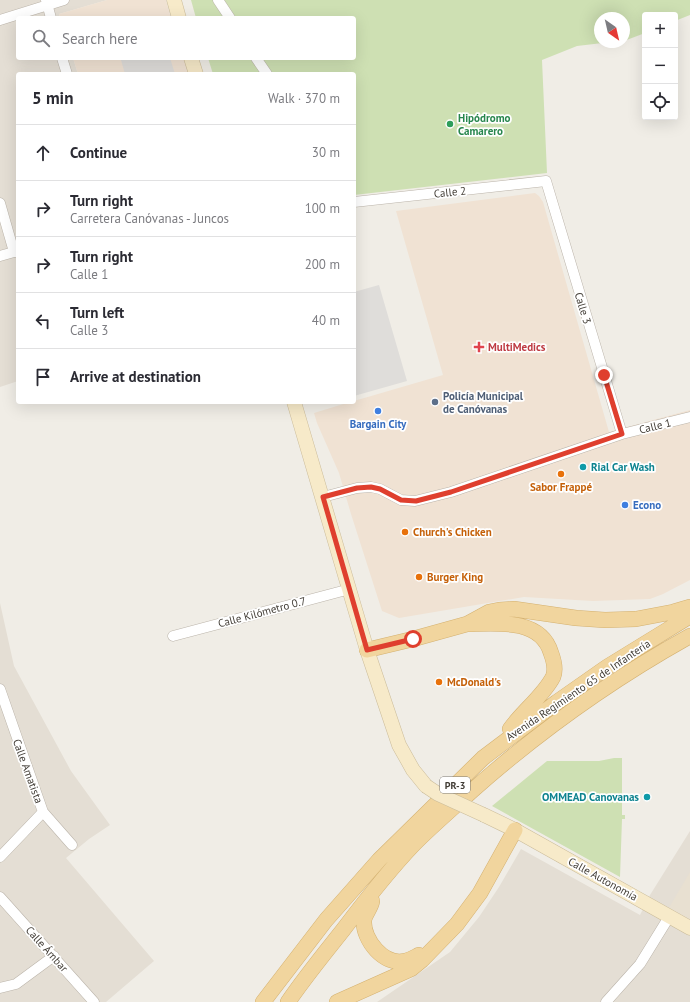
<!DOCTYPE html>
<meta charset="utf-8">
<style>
body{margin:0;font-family:"PT Sans",sans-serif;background:#f2f2f3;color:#2b2b33}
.controls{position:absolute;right:12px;top:12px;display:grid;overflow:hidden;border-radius:4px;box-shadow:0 4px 16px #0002}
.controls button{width:36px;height:36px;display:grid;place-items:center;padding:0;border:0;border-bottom:1px solid #e1e1e2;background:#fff;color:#2b2b33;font:20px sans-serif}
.compass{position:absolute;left:594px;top:12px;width:36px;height:36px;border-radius:50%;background:#fff;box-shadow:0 4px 16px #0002;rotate:146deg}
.stop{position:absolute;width:12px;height:12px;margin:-9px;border:3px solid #df3f2e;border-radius:50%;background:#fff}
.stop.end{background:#df3f2e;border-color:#fff;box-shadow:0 1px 4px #0008}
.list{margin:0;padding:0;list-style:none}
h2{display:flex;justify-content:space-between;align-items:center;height:52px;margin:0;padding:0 16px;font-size:17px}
h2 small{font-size:13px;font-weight:400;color:#7c7c81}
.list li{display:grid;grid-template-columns:26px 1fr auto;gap:12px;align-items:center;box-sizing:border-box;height:56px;padding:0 16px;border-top:1px solid #e1e1e2}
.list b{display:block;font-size:15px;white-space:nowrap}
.list p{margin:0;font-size:13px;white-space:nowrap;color:#7c7c81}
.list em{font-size:13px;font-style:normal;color:#7c7c81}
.icon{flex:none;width:22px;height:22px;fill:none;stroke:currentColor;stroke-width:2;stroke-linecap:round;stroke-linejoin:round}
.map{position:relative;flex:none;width:690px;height:1002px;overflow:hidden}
.search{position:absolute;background:#fff;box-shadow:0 4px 16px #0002;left:16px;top:16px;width:340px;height:44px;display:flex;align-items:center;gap:10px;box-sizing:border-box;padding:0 14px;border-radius:4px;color:#7c7c81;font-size:15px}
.panel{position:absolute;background:#fff;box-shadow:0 4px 16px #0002;left:16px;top:72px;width:340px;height:332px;border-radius:4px}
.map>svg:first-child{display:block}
.residential{fill:#e4ded4}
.commercial{fill:#f0e2d3}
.education{fill:#e8e0d1}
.green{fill:#cee0b3}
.parking{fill:#dfddda}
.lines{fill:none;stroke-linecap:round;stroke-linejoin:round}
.street-casing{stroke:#bbb4aa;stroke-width:11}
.secondary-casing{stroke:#cbbc9a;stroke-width:15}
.primary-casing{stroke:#d4b170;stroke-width:16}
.street{stroke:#fff;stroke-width:10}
.secondary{stroke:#f7eac9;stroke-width:14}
.primary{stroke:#f1d59e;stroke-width:15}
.secondary-bridge-casing{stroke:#cbbc9a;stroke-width:15;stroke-linecap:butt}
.secondary-bridge{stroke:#f7eac9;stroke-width:14}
.route{stroke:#df3f2e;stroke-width:5}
.leisure-dot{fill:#2e9e5b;stroke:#fff;stroke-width:1.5}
.health-dot{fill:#e0444e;stroke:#fff;stroke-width:1.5}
.service-dot{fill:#5c6f8a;stroke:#fff;stroke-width:1.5}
.shop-dot{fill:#3f7fe0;stroke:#fff;stroke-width:1.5}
.culture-dot{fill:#0f9aa8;stroke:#fff;stroke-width:1.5}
.food-dot{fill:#e8710a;stroke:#fff;stroke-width:1.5}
.labels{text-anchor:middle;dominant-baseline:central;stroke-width:3.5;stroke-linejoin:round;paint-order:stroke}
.shield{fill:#fff;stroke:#7b7772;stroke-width:1}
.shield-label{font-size:10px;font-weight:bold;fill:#423d36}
.leisure-label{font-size:11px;font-weight:bold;fill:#27864d;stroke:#fff;text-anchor:start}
.street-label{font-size:11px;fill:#423d36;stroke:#fff}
.health-label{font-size:11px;font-weight:bold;fill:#be3a42;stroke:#fff;text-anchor:start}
.service-label{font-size:11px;font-weight:bold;fill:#4e5e75;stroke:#fff;text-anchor:start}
.shop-label{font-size:11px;font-weight:bold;fill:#366cbe;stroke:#fff}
.culture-label{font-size:11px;font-weight:bold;fill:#0d838f;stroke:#fff;text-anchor:start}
.food-label{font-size:11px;font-weight:bold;fill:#c56008;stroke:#fff;text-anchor:start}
</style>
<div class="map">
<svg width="690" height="1002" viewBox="0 0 690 1002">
<rect width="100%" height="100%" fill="#f0ede6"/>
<path class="residential" d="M 0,0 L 107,0 L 59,14 L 60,18 L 18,18 L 18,58 L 73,58 L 78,74 L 18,74 L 18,381 L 0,387 Z
M 0,603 L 14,666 L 71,771 L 110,825 L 89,839 L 66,858 L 154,961 L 106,1002 L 0,1002 Z
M 690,831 L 690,1002 L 377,1002 L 450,952 L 479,917 L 499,887 L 521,849 L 640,915 L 650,895 Z"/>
<path class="commercial" d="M 107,0 L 166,0 L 171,18 L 60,18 L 59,14 Z
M 73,58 L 184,58 L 189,74 L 78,74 Z
M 535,193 L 539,196 L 543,202 L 609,432 L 690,410 L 690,580 L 663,594 L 650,599 L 593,601 L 524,597 L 399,618 L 382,611 L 351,514 L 339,473 L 317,423 L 314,413 L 350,402 L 354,402 L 354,401 L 443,375 L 396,211 Z"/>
<path class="education" d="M 690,872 L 690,925 L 667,911 Z"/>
<path class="green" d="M 191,0 L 690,0 L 690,15 L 675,21 L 675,15 L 645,15 L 645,33 L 624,41 L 624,18 L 600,18 L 600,42 L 611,42 L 577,46 L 542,60 L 547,173 L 354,195 L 354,74 L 213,74 L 208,58 L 354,58 L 354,18 L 196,18 Z
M 614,758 L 622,758 L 622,815 L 625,815 L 625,819 L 622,819 L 620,877 L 492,806 L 547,761 L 599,761 Z"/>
<path class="parking" d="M 127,58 L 170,58 L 175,74 L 125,74 L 121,60 Z
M 379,285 L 407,381 L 354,396 L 354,292 Z"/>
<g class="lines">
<defs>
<path id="street" d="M 46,0 L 51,18
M 218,0 L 230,18
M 0,20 L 64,0
M 62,58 L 67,74
M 256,58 L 267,74
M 354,202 L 546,181 L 622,434
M 0,203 L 14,252
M 0,256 L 14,252 L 18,252
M 323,497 L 357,488 L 371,487 L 380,489 L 401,500 L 415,501 L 451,492 L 622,434 L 690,417
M 173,636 L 350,589
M 0,689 L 43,812 L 72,845
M 0,857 L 43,812
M 0,897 L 94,1002
M 0,988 L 16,984 L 54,956
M 606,1002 L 640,964 L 669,917"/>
<path id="secondary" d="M 174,0 L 179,18
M 191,58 L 196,74
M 294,402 L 367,650 L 399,745 L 413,770 L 426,786
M 484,815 L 515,830 L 690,928"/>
<path id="primary" d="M 470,624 C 499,623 541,619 551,653 C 554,661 556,670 553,677 C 544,695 522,712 510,729
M 367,650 L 413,639 L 467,624 L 489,612 L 499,610 L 514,609 L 576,618 L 605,620 L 636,619 L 673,612 L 690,607
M 372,901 C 371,908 364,915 364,921 C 363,940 384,966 405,961 C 410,960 415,957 419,955
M 263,1002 L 326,920 L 379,860 L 483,758 L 557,702 L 607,667 L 690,616
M 288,1002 C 305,977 324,954 343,930 C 365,901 388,871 414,844 C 433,825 454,807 474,789 C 542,729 611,680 690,636
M 337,1002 L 411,969 L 422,960 L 457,924 L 480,893 L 515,830"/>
</defs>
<use href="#street" class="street-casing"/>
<use href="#secondary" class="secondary-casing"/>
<use href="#primary" class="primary-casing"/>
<use href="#street" class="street"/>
<use href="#secondary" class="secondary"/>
<use href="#primary" class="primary"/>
<defs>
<path id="secondary-bridge" d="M 426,786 L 438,794 L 484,815"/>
</defs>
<use href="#secondary-bridge" class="secondary-bridge-casing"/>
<use href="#secondary-bridge" class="secondary-bridge"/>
</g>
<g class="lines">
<path class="route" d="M 413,639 L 367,650 L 323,497 L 357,488 L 371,487 L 380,489 L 401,500 L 416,501 L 451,492 L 622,434 L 604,375"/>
</g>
<circle class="leisure-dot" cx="450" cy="124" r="4"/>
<path class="health-dot" d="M477 341h4v4h4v4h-4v4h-4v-4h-4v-4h4z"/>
<circle class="service-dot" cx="435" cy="402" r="4"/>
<g class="shop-dot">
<circle cx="378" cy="411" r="4"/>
<circle cx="625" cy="505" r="4"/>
</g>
<g class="culture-dot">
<circle cx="583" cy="467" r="4"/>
<circle cx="647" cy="797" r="4"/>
</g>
<g class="food-dot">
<circle cx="561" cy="474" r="4"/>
<circle cx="405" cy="532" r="4"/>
<circle cx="419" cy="577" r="4"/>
<circle cx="439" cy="682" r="4"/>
</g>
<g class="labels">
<rect class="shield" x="440" y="777" width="30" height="16" rx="3"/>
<g class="shield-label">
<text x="455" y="785">PR-3</text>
</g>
<g class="leisure-label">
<text x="458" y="118">Hipódromo<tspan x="458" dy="13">Camarero</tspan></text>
</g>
<g class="street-label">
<text transform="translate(450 192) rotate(-6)">Calle 2</text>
<text transform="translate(583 308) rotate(73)">Calle 3</text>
<text transform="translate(655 426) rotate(-14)">Calle 1</text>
<text transform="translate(262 612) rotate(-15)">Calle Kilómetro 0.7</text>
<text transform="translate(578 690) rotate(-34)">Avenida Regimiento 65 de Infantería</text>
<text transform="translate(28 771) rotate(70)">Calle Amatista</text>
<text transform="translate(603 879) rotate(29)">Calle Autonomía</text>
<text transform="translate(47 949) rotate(48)">Calle Ámbar</text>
</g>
<g class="health-label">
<text x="488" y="347">MultiMedics</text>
</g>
<g class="service-label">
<text x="443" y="396">Policía Municipal<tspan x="443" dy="13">de Canóvanas</tspan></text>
</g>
<g class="shop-label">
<text x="378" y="424">Bargain City</text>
<text x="633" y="505" text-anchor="start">Econo</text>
</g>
<g class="culture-label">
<text x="591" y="467">Rial Car Wash</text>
<text x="639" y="797" text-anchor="end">OMMEAD Canovanas</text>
</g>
<g class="food-label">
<text x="561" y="487" text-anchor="middle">Sabor Frappé</text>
<text x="413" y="532">Church's Chicken</text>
<text x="427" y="577">Burger King</text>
<text x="447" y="682">McDonald's</text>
</g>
</g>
</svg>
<div class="controls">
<button>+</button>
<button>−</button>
<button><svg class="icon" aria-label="locate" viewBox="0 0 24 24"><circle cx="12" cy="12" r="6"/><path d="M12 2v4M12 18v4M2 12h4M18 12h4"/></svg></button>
</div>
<svg class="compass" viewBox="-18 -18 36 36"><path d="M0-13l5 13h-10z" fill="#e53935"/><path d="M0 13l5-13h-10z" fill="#7c7c81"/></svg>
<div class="stop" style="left:413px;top:639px"></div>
<div class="stop end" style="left:604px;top:375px"></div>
<div class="search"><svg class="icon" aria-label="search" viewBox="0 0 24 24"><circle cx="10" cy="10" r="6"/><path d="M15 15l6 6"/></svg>Search here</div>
<section class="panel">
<h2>5 min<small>Walk · 370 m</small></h2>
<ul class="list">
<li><svg class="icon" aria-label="ahead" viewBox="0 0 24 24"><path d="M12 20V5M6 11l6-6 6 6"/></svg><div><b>Continue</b></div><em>30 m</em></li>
<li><svg class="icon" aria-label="right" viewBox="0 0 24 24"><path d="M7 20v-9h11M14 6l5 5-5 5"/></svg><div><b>Turn right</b><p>Carretera Canóvanas - Juncos</p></div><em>100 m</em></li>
<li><svg class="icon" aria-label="right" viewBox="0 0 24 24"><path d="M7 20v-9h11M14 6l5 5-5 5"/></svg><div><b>Turn right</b><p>Calle 1</p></div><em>200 m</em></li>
<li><svg class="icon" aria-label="left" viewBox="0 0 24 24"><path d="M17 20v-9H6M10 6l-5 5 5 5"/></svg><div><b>Turn left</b><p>Calle 3</p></div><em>40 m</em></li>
<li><svg class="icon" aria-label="arrive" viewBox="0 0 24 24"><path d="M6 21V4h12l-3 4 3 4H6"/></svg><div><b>Arrive at destination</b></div></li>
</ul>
</section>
</div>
